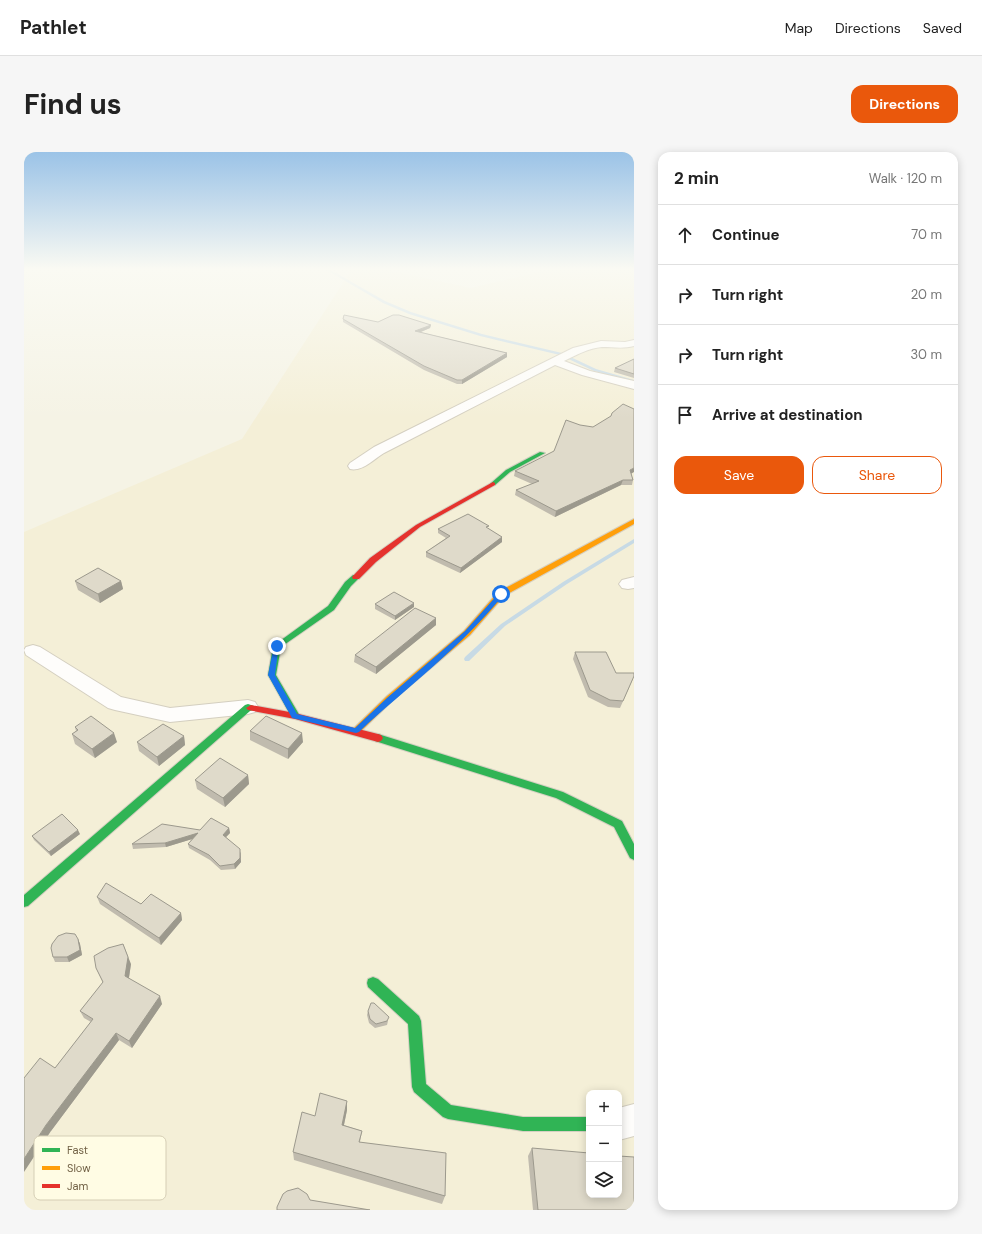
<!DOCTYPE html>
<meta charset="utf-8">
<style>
body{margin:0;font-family:"DM Sans",sans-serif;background:#f6f6f6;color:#222}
.controls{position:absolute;right:12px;bottom:12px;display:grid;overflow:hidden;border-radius:8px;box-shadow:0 2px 10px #0003}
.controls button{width:36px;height:36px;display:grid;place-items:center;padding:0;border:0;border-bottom:1px solid #e0e0e0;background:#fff;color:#222;font:20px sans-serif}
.stop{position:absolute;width:12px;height:12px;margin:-9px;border:3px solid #1a73e8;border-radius:50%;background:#fff}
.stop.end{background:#1a73e8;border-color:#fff;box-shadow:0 1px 4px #0008}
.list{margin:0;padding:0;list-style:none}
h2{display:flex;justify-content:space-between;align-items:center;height:52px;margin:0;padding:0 16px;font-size:17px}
h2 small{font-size:13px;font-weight:400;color:#767676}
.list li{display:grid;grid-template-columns:26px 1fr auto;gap:12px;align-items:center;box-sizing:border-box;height:60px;padding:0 16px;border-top:1px solid #e0e0e0}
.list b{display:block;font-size:15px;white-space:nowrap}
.list em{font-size:13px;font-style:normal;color:#767676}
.actions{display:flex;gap:8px;padding:12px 16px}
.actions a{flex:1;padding:9px 0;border:1px solid #ea580c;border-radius:12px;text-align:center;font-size:14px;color:#ea580c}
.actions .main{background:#ea580c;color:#fff}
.icon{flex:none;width:22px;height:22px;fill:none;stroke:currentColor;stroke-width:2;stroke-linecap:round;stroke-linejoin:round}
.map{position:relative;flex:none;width:610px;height:1058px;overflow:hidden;border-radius:12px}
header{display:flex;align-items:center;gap:24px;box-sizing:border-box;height:56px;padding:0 20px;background:#fff;border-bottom:1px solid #e0e0e0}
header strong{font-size:19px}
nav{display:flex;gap:22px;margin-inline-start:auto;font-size:14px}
.intro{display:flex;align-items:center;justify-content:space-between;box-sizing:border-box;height:96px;padding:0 24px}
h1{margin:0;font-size:28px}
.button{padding:10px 18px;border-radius:12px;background:#ea580c;color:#fff;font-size:14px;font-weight:700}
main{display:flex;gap:24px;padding:0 24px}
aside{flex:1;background:#fff;border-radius:12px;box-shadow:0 2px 10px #0003}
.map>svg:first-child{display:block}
.residential{fill:#f4efd7;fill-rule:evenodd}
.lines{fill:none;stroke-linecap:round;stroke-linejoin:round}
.stream{fill:#c7dae5;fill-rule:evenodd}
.street-casing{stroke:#d4cfc0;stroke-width:2}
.fast-casing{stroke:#d5d0c2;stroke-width:2}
.slow-casing{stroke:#d5d0c2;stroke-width:2}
.jam-casing{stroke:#d5d0c2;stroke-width:2}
.street{fill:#fefdfb;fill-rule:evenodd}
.fast{fill:#30b455;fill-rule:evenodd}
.slow{fill:#ff9f0a;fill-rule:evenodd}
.jam{fill:#e5322d;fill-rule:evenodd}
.wall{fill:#c0bbae}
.shaded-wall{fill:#9c998d}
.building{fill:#dfdaca;stroke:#9c998d}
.route{fill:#1a73e8}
.key{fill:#fffce4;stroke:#d5ceb5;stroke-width:1}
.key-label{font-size:11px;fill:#726246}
</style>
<header>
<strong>Pathlet</strong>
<nav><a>Map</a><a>Directions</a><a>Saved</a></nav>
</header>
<div class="intro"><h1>Find us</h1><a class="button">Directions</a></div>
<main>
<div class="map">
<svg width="610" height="1058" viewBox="0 0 610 1058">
<rect width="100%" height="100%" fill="#f5f3e5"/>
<path class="residential" d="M 328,117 L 359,117 L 447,136 L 528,117 L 610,117 L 610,1058 L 0,1058 L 0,380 L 218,287 ZM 565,941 L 595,941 L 595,1043 L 565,1043 Z"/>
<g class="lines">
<path class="stream" d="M 301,117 L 305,117 L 361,149 L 387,160 L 458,182 L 538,201 L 572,217 L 610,228 L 610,230 L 570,219 L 536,203 L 456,184 L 385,162 L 359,151 Z
M 610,387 L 610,391 L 543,432 L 481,474 L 445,509 L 441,509 L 440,507 L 441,505 L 477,472 L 539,430 Z"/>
<defs>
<path id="street" d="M 610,188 L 610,194 C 599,197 589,195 578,195 C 565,196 552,203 540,209 L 566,219 L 610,229 L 610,237 L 558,223 L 531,213 L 360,301 C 350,307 338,320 326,317 L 324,314 L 326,311 L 350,295 L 549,196 L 577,189 L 601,190 Z
M 610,425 L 610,436 L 604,437 L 598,436 L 595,432 L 598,428 Z
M 9,493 L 16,495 L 97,545 L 146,556 L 224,548 L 231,550 L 234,555 L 231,560 L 224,562 L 146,570 L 91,558 L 84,556 L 2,503 L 0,498 L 2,495 Z
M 610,952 L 610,984 L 595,988 L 595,956 Z"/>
<path id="fast" d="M 516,300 L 521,301 L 486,320 L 471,333 L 466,332 L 482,318 Z
M 329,423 L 335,423 L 336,425 L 327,434 L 310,458 L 257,495 L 252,523 L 276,564 L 274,566 L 268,566 L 244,523 L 249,494 L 304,454 L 321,430 Z
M 224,552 L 230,554 L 232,556 L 230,558 L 226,559 L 4,754 L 0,755 L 0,743 L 221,553 Z
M 354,582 L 539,640 L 598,669 L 610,692 L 610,708 L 606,706 L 590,675 L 532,646 L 351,589 L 349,586 L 351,583 Z
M 349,825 L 354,827 L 395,864 L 397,869 L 402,932 L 427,953 L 499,965 L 565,965 L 565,979 L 499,979 L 424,967 L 419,965 L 390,940 L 388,935 L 384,872 L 344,835 L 343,831 L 344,827 Z"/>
<path id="slow" d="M 610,367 L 610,372 L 480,444 L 446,483 L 369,548 L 335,581 L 329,581 L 327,579 L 329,577 L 363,544 L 440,479 L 474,440 Z"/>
<path id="jam" d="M 469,330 L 471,331 L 471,333 L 396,375 L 352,410 L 335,427 L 329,427 L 328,425 L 346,406 L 392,373 Z
M 227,553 L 271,561 L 354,582 L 357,583 L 359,586 L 357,589 L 354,590 L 271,567 L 224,558 L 222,556 Z"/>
</defs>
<use href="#street" class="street-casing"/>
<use href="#fast" class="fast-casing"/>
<use href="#slow" class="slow-casing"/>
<use href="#jam" class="jam-casing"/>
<use href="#street" class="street"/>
<use href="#fast" class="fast"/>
<use href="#slow" class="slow"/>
<use href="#jam" class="jam"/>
</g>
<path class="wall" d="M 319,167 L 354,170 L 407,173 L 406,176 L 396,180 L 483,201 L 483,205 L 438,232 L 433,232 L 400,218 L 319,170 Z
M 610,207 L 610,226 L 590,220 L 591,216 Z
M 491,319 L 607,322 L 609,328 L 608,333 L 597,333 L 531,365 L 491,343 L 492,338 L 508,332 L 490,324 Z
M 414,377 L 464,377 L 478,385 L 478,390 L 436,421 L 402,405 L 402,400 L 422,386 L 414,381 Z
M 51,429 L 97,429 L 99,437 L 76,451 L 54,438 Z
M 351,452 L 390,455 L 371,468 L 351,457 Z
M 412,466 L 412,473 L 352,522 L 330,510 L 331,503 Z
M 551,500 L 592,521 L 609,527 L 596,556 L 584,555 L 564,545 L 549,507 Z
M 51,575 L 93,590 L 71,606 L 51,592 L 48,582 L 52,579 Z
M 226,579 L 279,590 L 264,607 L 226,588 Z
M 160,584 L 161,593 L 135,614 L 115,599 L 113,590 Z
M 224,623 L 225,632 L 201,655 L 173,637 L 171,628 Z
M 205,676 L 206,681 L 202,685 L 217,701 L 217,710 L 211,717 L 197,718 L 186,708 L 165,696 L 164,692 L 168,687 L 142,695 L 109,697 L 108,692 L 176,678 Z
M 56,682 L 27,704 L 10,688 L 8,684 Z
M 73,745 L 157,761 L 158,768 L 137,793 L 76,752 Z
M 54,787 L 56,792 L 58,803 L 45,810 L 31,810 L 29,805 Z
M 107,812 L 105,826 L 138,852 L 108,896 L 95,888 L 27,979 L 31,916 L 67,870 L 60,866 L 56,859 L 79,831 L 72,816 Z
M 344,859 L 364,869 L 363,873 L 351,876 L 345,871 L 343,863 Z
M 323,949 L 323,958 L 320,973 L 338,979 L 336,990 L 421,1044 L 418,1052 L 270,1008 L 269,1000 L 291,964 Z
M 508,996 L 610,1058 L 509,1058 L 504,1004 Z"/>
<path class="shaded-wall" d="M 407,173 L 406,176 L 390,183 L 391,179 Z
M 483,201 L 483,205 L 438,232 L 438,228 Z
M 610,316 L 610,320 L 605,323 L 606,318 Z
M 599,328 L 597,333 L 531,365 L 532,359 Z
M 478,385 L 478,390 L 436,421 L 437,416 Z
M 97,429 L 99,437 L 76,451 L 74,442 Z
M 390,451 L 390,455 L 371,468 L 371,464 Z
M 412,466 L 412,473 L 352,522 L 352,515 Z
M 90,581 L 93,590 L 71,606 L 68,597 Z
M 278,581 L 279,590 L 264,607 L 264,597 Z
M 160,584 L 161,593 L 135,614 L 133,605 Z
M 224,623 L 225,632 L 201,655 L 199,646 Z
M 205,676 L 206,681 L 200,687 L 199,683 Z
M 54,678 L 56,682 L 27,704 L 25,700 Z
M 174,681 L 175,685 L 142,695 L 141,691 Z
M 216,697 L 217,710 L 211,717 L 210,712 Z
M 157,761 L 158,768 L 137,793 L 135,786 Z
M 54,787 L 56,792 L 58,803 L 45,810 L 43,805 Z
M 99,792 L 107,812 L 104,831 L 101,824 Z
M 136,844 L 138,852 L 108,896 L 105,889 Z
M 92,881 L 95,888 L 27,979 L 0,1020 L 0,1007 L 22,973 Z
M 323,949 L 323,958 L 318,982 L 318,973 Z"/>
<path class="building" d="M 320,163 L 354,170 L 369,163 L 375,163 L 407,173 L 391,179 L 483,201 L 438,228 L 433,228 L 400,214 L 319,167 Z
M 610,207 L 610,222 L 591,216 Z
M 599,252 L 610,257 L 610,316 L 606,318 L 609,328 L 599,328 L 532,359 L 492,338 L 515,329 L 491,319 L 530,299 L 542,268 L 556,273 L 569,275 L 587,264 L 588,261 Z
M 444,362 L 465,374 L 462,375 L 478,385 L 437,416 L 402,400 L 426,384 L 414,377 Z
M 74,416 L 97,429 L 74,442 L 51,429 Z
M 370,440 L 390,451 L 371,464 L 351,452 Z
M 391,456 L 412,466 L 352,515 L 331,503 Z
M 551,500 L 582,500 L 592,521 L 610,521 L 610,524 L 599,549 L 586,548 L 566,538 Z
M 67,564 L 90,581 L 68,597 L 48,582 L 54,578 L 51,575 Z
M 242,564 L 278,581 L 264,597 L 226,579 Z
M 139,572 L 160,584 L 133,605 L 113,590 Z
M 196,606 L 224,623 L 199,646 L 171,628 Z
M 38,662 L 54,678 L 25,700 L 8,684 Z
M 187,666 L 205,676 L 199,683 L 216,697 L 216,706 L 210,712 L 196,714 L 185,703 L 164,692 L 174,681 L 141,691 L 108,692 L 138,672 L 176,678 Z
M 82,731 L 117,752 L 127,742 L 157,761 L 135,786 L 73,745 Z
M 42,781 L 51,782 L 54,787 L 56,798 L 43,805 L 29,805 L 27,796 L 28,792 L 34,784 Z
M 99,792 L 104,805 L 101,824 L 136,844 L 105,889 L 92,881 L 22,973 L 0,1007 L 0,926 L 16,906 L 31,916 L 69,867 L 56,859 L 79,830 L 72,816 L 70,804 L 84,796 Z
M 347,851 L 350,851 L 365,865 L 363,869 L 352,872 L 346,867 L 344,859 Z
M 296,941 L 323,949 L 318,973 L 338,979 L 335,990 L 422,1001 L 421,1044 L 269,1000 L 278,960 L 291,964 Z
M 508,996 L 565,1001 L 565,1043 L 595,1043 L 595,1004 L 610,1005 L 610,1058 L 514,1058 Z
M 274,1036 L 283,1042 L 286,1048 L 346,1058 L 253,1058 L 253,1055 L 259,1042 L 263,1039 Z"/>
<linearGradient id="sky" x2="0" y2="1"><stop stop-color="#9bc3e7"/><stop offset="0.44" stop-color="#fafaf3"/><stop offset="1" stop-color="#fafaf3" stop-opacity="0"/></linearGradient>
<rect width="610" height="266" fill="url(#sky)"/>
<path class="route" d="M 475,441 L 480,442 C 438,495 383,535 335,580 L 332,581 L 268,566 L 244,523 L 250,494 L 255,492 L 251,523 L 273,562 L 331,576 L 364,545 L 441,479 Z"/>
<rect x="10" y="984" width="132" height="64" rx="6" class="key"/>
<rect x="18" y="996" width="18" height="4" fill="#30b455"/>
<rect x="18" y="1014" width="18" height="4" fill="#ff9f0a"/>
<rect x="18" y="1032" width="18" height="4" fill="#e5322d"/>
<g class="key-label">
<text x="43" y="1002">Fast</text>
<text x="43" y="1020">Slow</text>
<text x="43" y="1038">Jam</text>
</g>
</svg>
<div class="controls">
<button>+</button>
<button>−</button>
<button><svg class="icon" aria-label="layers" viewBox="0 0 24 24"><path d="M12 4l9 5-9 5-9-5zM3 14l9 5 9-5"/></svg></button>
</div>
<div class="stop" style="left:477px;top:442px"></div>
<div class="stop end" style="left:253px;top:494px"></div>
</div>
<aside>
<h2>2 min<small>Walk · 120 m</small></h2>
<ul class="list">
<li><svg class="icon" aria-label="ahead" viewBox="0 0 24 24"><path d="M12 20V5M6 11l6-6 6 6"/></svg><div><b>Continue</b></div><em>70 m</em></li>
<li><svg class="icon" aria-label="right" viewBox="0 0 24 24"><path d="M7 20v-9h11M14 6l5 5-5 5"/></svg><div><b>Turn right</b></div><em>20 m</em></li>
<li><svg class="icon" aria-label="right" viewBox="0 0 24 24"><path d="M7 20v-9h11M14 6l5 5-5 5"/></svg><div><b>Turn right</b></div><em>30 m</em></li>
<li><svg class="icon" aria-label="arrive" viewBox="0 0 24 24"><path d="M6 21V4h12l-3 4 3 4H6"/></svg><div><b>Arrive at destination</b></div></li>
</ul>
<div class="actions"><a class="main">Save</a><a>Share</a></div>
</aside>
</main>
